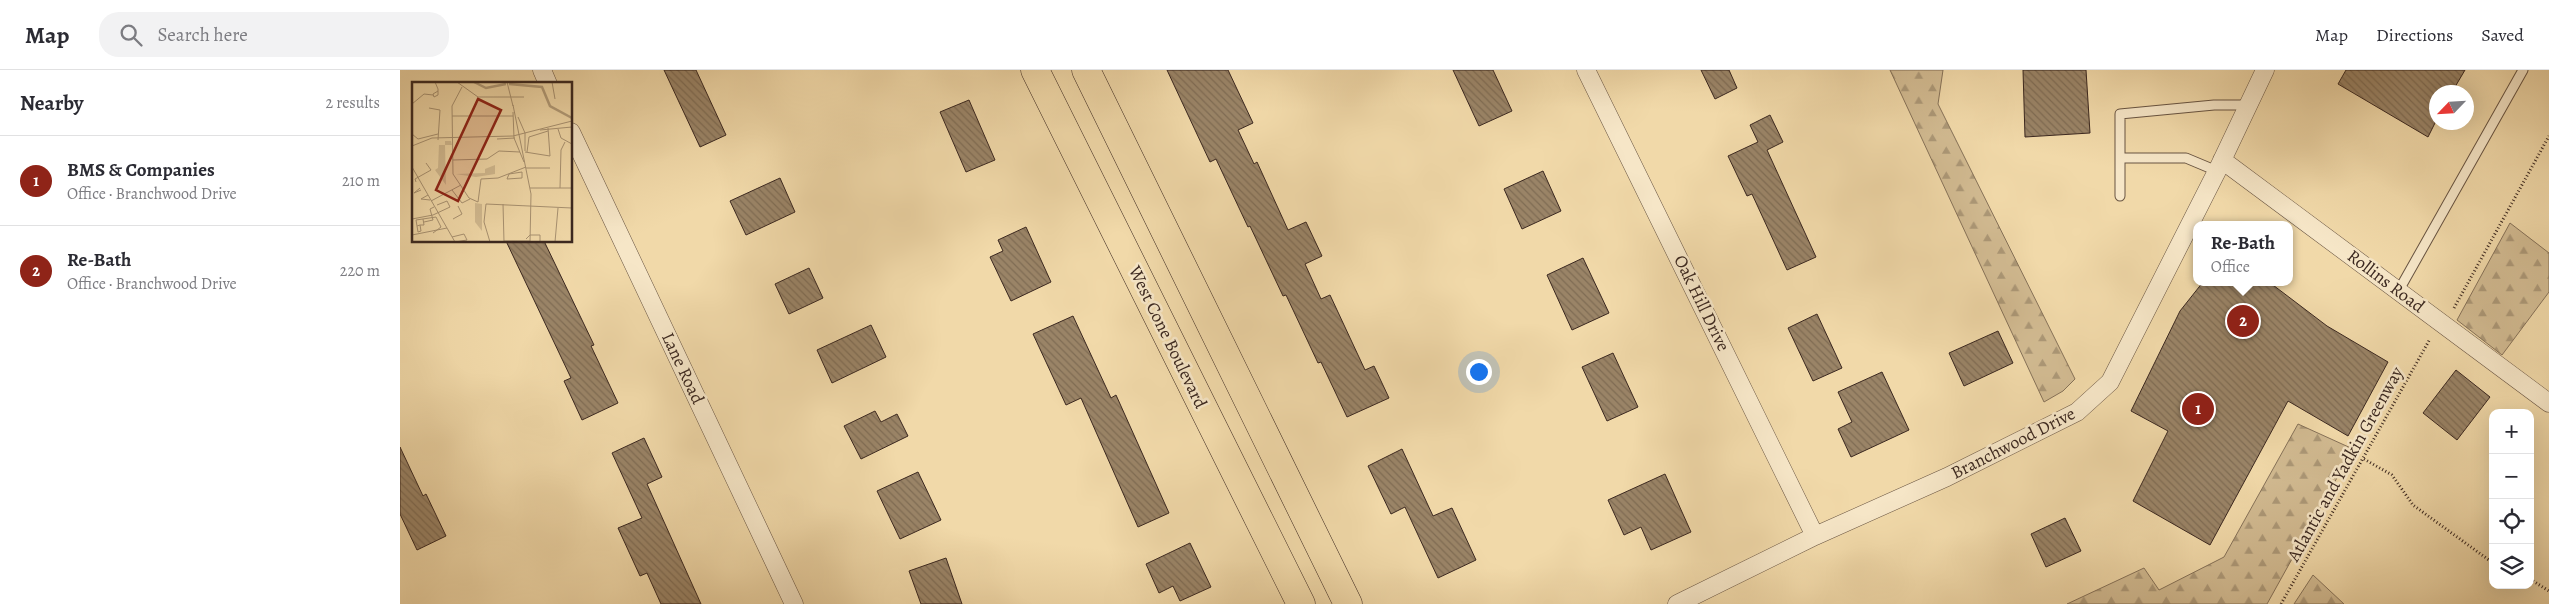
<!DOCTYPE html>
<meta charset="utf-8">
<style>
body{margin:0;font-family:Alegreya,serif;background:#f2f2f3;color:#2b2b33}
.controls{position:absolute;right:15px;bottom:15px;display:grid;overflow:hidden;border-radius:10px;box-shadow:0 5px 20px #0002}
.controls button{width:45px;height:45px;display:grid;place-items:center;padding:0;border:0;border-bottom:1px solid #e1e1e2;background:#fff;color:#2b2b33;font:25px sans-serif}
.compass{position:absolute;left:2029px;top:15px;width:45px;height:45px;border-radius:50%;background:#fff;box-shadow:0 5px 20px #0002;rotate:245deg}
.you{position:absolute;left:1078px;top:301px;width:18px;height:18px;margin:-12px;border:4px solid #fff;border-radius:50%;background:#1a73e8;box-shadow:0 0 0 8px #1a73e833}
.badge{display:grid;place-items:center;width:32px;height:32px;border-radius:50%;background:#8f2418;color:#fff;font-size:16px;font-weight:700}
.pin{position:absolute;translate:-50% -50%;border:2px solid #fff;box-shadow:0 1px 5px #0006}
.popup{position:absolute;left:1793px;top:151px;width:100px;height:65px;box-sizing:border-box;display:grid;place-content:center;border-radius:10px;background:#fff;filter:drop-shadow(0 1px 4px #0005);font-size:16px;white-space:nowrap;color:#7c7c81}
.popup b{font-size:19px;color:#2b2b33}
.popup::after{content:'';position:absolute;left:50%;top:100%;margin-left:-10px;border:10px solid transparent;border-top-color:#fff}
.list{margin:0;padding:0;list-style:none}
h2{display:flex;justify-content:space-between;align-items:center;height:65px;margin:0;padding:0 20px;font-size:21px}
h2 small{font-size:16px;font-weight:400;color:#7c7c81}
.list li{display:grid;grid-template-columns:32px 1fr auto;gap:15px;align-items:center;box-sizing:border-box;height:90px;padding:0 20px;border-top:1px solid #e1e1e2}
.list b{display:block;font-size:19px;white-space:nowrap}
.list p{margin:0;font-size:16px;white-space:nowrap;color:#7c7c81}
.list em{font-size:16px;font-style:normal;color:#7c7c81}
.icon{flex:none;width:28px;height:28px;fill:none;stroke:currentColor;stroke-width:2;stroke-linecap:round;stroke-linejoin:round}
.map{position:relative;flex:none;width:2149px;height:534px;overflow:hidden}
header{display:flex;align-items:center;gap:30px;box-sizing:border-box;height:70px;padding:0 25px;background:#fff;border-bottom:1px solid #e1e1e2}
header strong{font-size:24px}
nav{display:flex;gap:28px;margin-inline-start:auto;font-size:18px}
.search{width:350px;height:45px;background:#f2f2f3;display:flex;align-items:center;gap:12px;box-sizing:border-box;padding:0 18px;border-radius:20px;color:#7c7c81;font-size:19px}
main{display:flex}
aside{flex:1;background:#fff}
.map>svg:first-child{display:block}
.forest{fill:url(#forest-firs);stroke:#867259}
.building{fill:url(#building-back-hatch);stroke:#3b2820}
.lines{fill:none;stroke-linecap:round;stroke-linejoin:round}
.service-casing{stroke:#685442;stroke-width:11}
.minor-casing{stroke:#685442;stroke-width:19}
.primary-casing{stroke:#3b2820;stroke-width:29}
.path{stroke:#3b2820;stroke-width:3;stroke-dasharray:1 2.5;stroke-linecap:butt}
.service{stroke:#f6e6c7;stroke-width:9}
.minor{stroke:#f6e6c7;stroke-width:18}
.primary{stroke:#f1d9a9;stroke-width:28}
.labels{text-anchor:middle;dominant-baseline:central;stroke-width:5;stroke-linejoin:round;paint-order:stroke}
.street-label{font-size:18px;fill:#3b2820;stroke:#f6e6c7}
.inset-river{fill:none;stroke:#b39d7a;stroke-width:2.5}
.inset-road{fill:none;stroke:#a89272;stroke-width:1}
.view{fill:#8f2418;fill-opacity:0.15;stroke:#8f2418;stroke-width:2.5}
.inset-edge{fill:none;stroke:#3b2820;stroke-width:2.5}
</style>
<header>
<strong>Map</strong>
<div class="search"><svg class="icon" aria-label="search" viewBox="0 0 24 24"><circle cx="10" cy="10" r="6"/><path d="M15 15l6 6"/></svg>Search here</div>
<nav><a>Map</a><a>Directions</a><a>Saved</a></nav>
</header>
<main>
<aside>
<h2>Nearby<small>2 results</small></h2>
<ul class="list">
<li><span class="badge">1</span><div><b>BMS &amp; Companies</b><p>Office · Branchwood Drive</p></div><em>210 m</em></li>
<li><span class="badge">2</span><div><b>Re-Bath</b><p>Office · Branchwood Drive</p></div><em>220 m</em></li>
</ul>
</aside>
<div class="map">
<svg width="2149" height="534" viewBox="0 0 2149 534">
<defs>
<pattern id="forest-firs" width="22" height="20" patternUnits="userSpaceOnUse" patternTransform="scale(1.25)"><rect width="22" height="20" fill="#d2bb92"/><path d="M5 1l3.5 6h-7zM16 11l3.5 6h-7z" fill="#ac9877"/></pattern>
<pattern id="building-back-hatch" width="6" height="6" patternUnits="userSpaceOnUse" patternTransform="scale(1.25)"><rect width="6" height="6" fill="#9a8467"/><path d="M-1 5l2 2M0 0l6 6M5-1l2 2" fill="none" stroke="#7f6c54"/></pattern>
</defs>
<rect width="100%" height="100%" fill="#f1d9a9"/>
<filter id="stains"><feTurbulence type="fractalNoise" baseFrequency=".004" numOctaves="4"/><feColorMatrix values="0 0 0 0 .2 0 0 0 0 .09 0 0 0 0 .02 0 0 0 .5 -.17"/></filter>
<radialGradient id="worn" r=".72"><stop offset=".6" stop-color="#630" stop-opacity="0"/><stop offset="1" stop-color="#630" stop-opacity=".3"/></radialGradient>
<path class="forest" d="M 1490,0 L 1543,0 L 1538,34 L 1675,309 L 1663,321 L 1644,332 Z
M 2110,153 L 2149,183 L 2149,222 L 2102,285 L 2057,250 Z
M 1898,354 L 1953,379 L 1867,534 L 1667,534 L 1744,498 L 1759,520 L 1824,487 Z
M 1913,505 L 1944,534 L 1894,534 Z"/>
<path class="building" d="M 264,0 L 296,0 L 326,65 L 300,77 Z
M 767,0 L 828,0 L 853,53 L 838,60 L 854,94 L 857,92 L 888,160 L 906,152 L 922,186 L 905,194 L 921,229 L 930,225 L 965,300 L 974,296 L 989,328 L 947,347 L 921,292 L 918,293 L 886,225 L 883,226 L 850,156 L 848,157 L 816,89 L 810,92 Z
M 1053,0 L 1093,0 L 1112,41 L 1079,56 Z
M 1301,0 L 1329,0 L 1337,18 L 1315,29 Z
M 1623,0 L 1686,0 L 1690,63 L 1625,67 Z
M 1946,0 L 2065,0 L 2052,22 L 2036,22 L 2036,51 L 2028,67 L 1938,14 Z
M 569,30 L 595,90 L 566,102 L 540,42 Z
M 1370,45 L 1383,72 L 1367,80 L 1416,187 L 1387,200 L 1352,124 L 1347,126 L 1328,86 L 1358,72 L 1350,55 Z
M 1143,101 L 1161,141 L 1122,159 L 1104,119 Z
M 380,108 L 395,142 L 346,165 L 330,131 Z
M 626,157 L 651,212 L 611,231 L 590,187 L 603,181 L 598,170 Z
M 106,171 L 144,171 L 194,275 L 191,276 L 218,333 L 182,350 L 164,311 L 171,308 Z
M 1183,188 L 1209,243 L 1172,260 L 1147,205 Z
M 409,198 L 423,228 L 389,244 L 375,214 Z
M 1803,212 L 1869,212 L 1927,256 L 1988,292 L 1948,366 L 1888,331 L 1810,475 L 1733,431 L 1768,361 L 1731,341 L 1780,241 Z
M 1417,244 L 1442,298 L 1413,311 L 1388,258 Z
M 673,246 L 711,328 L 716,325 L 769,443 L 738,457 L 681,328 L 666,335 L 633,264 Z
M 471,255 L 486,287 L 432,313 L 417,280 Z
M 1598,261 L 1613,293 L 1564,316 L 1549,283 Z
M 1213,283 L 1238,337 L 1207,351 L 1182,297 Z
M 2056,300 L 2090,327 L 2057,370 L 2023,343 Z
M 1482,302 L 1509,360 L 1451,387 L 1438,359 L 1452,352 L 1438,322 Z
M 475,341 L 481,352 L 497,344 L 508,366 L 461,389 L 444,356 Z
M 244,368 L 262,407 L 247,414 L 301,534 L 261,534 L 247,503 L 240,506 L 218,458 L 242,448 L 212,383 Z
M 0,377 L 23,426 L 26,424 L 46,466 L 17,480 L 0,444 Z
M 1002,379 L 1033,446 L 1052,438 L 1076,490 L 1038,508 L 1005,437 L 991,444 L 968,396 Z
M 518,402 L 541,450 L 500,469 L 477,421 Z
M 1265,404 L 1291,462 L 1251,480 L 1241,457 L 1224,465 L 1208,430 Z
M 1665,448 L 1681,481 L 1646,497 L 1631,464 Z
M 790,473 L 811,517 L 780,531 L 773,516 L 759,523 L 746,494 Z
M 546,488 L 562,534 L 521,534 L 509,501 Z"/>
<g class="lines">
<defs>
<path id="service" d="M 1720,88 L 1786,88 L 1817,101
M 1720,126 L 1720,44 L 1814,35 L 1849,35
M 1999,220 L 2123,0"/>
<path id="minor" d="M 142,0 L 148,14
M 1186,0 L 1415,466
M 171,62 L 394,534
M 1822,90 L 2149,333
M 1277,534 L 1415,466 L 1547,407 L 1677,342 L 1710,312 L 1817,101 L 1865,0"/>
<path id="primary" d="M 635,0 L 901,534
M 686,0 L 948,534"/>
</defs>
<use href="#service" class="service-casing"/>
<use href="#minor" class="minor-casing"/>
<use href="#primary" class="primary-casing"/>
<path class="path" d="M 2054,238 L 2149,66
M 1964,389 L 1992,405 L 2013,435 L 2093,493
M 2130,509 L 2149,521
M 1881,534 L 2030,269"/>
<use href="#service" class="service"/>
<use href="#minor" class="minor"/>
<use href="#primary" class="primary"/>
</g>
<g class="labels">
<g class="street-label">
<text transform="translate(1986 211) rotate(37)">Rollins Road</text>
<text transform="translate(1302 233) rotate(64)">Oak Hill Drive</text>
<text transform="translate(768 267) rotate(64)">West Cone Boulevard</text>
<text transform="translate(283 298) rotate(65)">Lane Road</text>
<text transform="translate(1613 373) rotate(-27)">Branchwood Drive</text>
<text transform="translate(1945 394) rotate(-61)">Atlantic and Yadkin Greenway</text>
</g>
</g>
<g transform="translate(12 12)">
<rect width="160" height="160" fill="#f1d9a9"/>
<path d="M 63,121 L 70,122 L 70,149 L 63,140 Z" fill="#d2bb92"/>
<path d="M 33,59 L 39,59 L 40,63 L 33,63 L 34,103 L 23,88 L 26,86 L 27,63 L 33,63 ZM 83,83 L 83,92 L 64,95 L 43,92 L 73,91 L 73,87 Z" fill="#d2bb92"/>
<path class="inset-river" d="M 62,0 L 74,6 L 94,2M 97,2 L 130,5 L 138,24 L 160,36"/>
<path class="inset-road" d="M 23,0 L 26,7 L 26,13 L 22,15 L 21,12 L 26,9M 45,0 L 66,15 L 112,15M 95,0 L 101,24M 140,0 L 143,17M 50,5 L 40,24 L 41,92 L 57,116 L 66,120 L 69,97 L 86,96 L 114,85M 0,22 L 12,12 L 21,13M 101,23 L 119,112 L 118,160M 17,26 L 28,28 L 26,58M 101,30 L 102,56 L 112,80M 40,34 L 101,34M 106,35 L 113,51 L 113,69M 146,47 L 149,56 L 160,62M 128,48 L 160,45M 0,52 L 6,57 L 26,52M 85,57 L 103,56M 0,64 L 20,56 L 101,54 L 160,39M 113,70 L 138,74 L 136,46M 115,70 L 117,55 L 136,49M 41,78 L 75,77 L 87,69 L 108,70M 0,85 L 43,160M 114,86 L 138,86M 110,90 L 110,96 L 95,97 L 97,92 ZM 4,100 L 3,97 L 19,88 L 14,81M 8,106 L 2,111 L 9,108M 118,106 L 160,106M 148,106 L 149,68 L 153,60M 40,108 L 50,121 L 58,117M 16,113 L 9,117 L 18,118M 19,119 L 49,103M 91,122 L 92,160M 0,137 L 21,133 L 38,125 L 35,119 L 25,123M 41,137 L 50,132 L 46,124M 12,140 L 21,138 L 18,127 L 22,125M 8,143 L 9,149 L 6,150 L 5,144 L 8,143 L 12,143 L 11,137M 5,144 L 4,138 L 24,135 L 29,145 L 21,151M 0,153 L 35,146M 40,155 L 52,152 L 55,158 L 43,160M 114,157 L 118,153 L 128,153 L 128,159M 92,159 L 118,159M 78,160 L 72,140 L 74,122 L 160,126M 143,160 L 146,126"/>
<path class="view" d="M 66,17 L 89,28 L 46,119 L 24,108 Z"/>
<rect width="160" height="160" class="inset-edge"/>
</g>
<rect width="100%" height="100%" filter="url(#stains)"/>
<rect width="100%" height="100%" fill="url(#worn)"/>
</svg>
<div class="controls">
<button>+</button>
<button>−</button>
<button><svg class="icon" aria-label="locate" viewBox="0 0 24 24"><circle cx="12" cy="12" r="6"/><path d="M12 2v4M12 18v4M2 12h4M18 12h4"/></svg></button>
<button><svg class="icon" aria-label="layers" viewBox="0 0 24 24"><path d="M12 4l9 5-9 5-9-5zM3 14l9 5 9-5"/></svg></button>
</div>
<svg class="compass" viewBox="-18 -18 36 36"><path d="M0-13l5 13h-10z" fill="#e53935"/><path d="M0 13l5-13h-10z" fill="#7c7c81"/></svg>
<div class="you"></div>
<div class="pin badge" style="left:1798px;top:339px">1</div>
<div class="pin badge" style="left:1843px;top:251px">2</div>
<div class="popup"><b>Re-Bath</b>Office</div>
</div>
</main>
